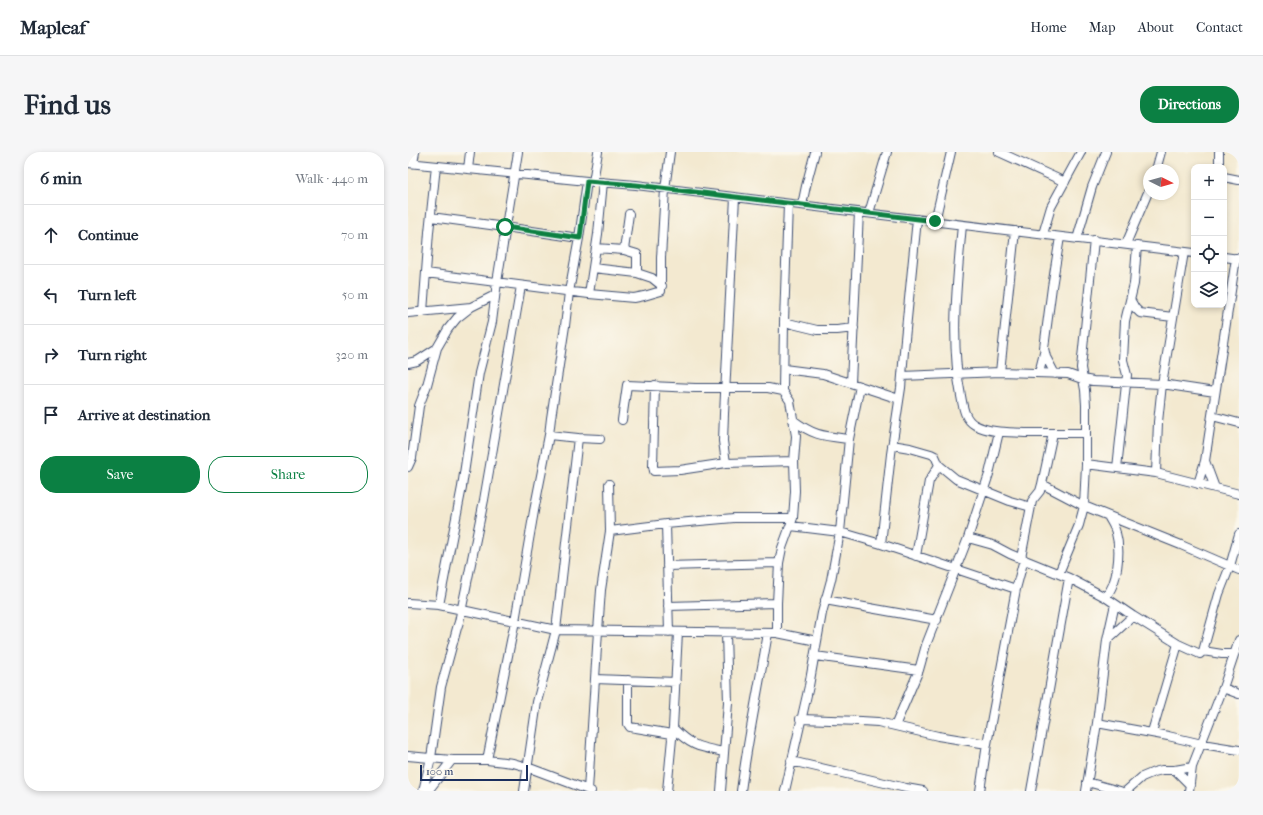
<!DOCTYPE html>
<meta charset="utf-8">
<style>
body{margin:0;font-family:"IM FELL French Canon",serif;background:#f6f6f7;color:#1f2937}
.controls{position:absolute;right:12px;top:12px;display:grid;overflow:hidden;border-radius:8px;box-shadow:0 2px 6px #0003}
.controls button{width:36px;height:36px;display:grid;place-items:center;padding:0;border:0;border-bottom:1px solid #e0e1e3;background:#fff;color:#1f2937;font:20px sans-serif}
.compass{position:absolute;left:735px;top:12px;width:36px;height:36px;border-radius:50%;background:#fff;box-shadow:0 2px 6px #0003;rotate:95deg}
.scale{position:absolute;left:12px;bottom:10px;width:108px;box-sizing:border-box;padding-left:4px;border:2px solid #1b2f5e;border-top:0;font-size:11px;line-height:14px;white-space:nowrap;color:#1b2f5e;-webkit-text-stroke:3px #fbf7ec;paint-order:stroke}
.stop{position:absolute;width:12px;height:12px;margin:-9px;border:3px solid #0b8043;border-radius:50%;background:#fff}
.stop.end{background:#0b8043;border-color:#fff;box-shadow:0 1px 4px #0008}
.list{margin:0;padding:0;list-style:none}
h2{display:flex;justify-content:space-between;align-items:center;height:52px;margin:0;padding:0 16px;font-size:17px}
h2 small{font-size:13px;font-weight:400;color:#747a83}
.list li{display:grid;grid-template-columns:26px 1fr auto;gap:12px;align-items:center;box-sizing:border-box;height:60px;padding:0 16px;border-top:1px solid #e0e1e3}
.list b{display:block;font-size:15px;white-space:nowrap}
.list em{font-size:13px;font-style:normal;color:#747a83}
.actions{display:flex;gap:8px;padding:12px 16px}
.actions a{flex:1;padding:9px 0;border:1px solid #0b8043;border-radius:16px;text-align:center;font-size:14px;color:#0b8043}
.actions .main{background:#0b8043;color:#fff}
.icon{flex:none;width:22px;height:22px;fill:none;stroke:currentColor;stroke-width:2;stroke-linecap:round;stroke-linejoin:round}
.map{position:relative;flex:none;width:831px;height:639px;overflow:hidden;border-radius:16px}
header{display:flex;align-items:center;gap:24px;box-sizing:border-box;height:56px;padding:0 20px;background:#fff;border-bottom:1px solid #e0e1e3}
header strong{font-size:19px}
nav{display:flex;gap:22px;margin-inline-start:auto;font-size:14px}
.intro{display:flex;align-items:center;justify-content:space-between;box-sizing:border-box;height:96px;padding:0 24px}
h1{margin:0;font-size:28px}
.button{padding:10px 18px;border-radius:16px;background:#0b8043;color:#fff;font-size:14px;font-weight:700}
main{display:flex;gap:24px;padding:0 24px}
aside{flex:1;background:#fff;border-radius:16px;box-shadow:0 2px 6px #0003}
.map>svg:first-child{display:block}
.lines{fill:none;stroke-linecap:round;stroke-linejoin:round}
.minor-casing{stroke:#3b4b6f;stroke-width:10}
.minor{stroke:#fff;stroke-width:8}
.route{stroke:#0b8043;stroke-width:5}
</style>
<header>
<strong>Mapleaf</strong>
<nav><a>Home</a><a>Map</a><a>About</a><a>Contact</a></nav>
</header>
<div class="intro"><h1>Find us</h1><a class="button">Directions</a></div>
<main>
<aside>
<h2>6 min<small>Walk · 440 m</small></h2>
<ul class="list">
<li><svg class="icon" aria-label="ahead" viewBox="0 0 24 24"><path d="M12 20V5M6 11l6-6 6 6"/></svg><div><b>Continue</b></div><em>70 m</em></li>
<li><svg class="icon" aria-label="left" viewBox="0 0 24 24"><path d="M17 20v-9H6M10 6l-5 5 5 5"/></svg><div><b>Turn left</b></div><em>50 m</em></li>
<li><svg class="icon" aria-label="right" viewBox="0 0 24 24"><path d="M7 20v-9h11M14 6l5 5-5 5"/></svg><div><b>Turn right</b></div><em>320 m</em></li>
<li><svg class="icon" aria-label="arrive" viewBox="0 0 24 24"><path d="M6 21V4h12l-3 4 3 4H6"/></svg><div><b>Arrive at destination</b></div></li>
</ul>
<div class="actions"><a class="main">Save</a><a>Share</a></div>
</aside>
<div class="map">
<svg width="831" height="639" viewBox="0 0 831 639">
<rect width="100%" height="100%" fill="#fbf7ec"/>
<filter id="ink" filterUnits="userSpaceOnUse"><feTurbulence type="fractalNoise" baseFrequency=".025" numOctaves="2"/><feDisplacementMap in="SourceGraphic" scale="8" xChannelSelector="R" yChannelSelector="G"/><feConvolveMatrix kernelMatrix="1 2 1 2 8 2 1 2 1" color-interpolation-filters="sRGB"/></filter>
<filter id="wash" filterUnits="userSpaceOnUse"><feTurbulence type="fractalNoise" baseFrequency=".012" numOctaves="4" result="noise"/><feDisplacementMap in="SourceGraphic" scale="16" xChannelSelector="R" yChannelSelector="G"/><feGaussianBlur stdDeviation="0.9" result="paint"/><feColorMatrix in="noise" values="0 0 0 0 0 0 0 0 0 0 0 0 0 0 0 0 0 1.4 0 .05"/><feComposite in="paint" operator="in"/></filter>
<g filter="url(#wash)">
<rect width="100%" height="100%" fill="#f3e9d0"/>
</g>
<g filter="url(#ink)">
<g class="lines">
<defs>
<path id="minor" d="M 591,0 L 657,30
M 0,11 L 179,29 L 228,33 L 786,101
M 5,11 L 7,0
M 811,15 L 811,0
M 60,17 L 62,0
M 748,18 L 753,0
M 816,25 L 831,28
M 185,30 L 190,0
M 195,30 L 190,82 L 181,142 L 226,146 L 236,144 L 253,139 L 253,106 L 257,37 L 262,0
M 394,53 L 398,34 L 407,0
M 461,61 L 479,0
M 23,65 L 97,75 L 171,86
M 527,69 L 543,0
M 554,73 C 549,130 542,188 553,244 C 555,254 556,267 567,273 C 583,281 600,280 617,281 C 638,281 658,281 678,281
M 635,82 L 643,55 L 673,0
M 669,87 L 684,35 L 698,0
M 718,92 L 741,38
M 188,96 L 216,98 L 229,102 L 229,121
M 216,98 L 221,62
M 816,105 L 831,107
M 185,116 L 229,121 L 244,126 L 254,134
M 18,121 L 181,142
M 723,149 L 727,156 L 732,161 L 765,165
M 15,160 L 21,80 L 28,14
M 0,161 L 63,155 L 87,143
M 376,170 L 409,178 L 429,178 L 446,176
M 0,211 L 9,209 L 29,196 L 40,177 L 49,166 L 63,155
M 376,217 L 415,222 L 491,247
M 592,220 L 607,79
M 631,221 L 636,201
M 647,222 L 638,205 L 636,196 L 644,135 L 652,85
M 494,224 L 592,220 L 660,222 L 674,227 L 685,229 L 754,232 L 807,240
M 443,231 L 451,60
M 247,233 L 245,314 L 246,319 L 272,318 L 318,311 L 386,309
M 804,264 L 831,271
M 214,268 L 219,233 L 287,236 L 360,236 L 375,239
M 385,268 C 406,284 415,284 441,287
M 141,283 L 170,286
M 484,293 L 502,296 L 523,302 L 527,304 L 531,313 L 548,327 L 602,349 L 623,355
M 797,309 L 807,336
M 318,311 L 315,289 L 316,262 L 327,45
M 678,312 L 748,321 L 831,342
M 0,315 L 4,306 L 11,254 L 19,233 L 29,196
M 709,316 L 719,223 L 715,208 L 717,169 L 726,132 L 729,94
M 748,321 L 750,270 L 754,232 L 776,100
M 634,332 L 645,281
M 790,332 L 797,309 L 828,106
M 258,372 L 261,480
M 383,374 L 432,380 L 473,392 L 608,437
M 202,379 L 258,372 L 326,366 L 385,366
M 560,386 L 585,393 L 602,402 L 661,426 L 697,445 L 725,464 L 770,492 L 792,502 L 795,499 L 811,442 L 822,414 L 831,382
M 473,392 L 483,302 L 493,236 L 497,187 L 509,67
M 508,404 L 521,329 L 523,326 L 531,313
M 613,406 L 624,349 L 632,339 L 634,332 L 676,354 L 773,393 L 831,418
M 259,414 L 371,411
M 651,421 L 671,373 L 676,354 L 678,312 L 678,253 L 677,238 L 673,216 L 686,88
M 697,445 C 710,433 713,398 708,381 C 707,375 703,370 700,364
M 417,448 L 529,468
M 0,451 L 31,453 L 148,478 L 369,481 L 409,489
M 31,453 L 54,335 L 71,221 L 84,170 L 89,130 L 110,0
M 260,454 L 369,451
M 369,481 L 369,451 L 371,411 L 374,396 L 385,366 L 387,339 L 386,309 L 388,284 L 382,249 L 375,239 L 376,170 L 380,52
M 699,488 L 725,464
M 795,499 L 814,502 L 826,502
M 407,504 L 511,518
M 187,527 L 268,530
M 220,528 L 220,572 L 222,575 L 264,582
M 815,536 L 831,542
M 392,567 L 453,569 L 470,570 L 530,584 L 579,592
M 689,571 L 760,584 L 794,592 L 831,598
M 487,574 L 511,518 L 518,493 L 560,386 L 581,322 L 591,280
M 265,576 C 284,595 291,595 316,600
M 744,580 L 770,492
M 0,604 L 44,608 L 79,608 L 105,611 L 119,615 L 183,639
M 79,608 L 107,469 L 126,359 L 141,283 L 143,266 L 157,174 L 161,140 L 171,86 L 179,29
M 383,609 L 498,636 L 515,639
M 767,618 L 782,633
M 679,630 L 712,639
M 180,638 L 190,479 L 193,438 L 202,379 L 201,332
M 15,639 L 23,606 L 33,535 L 49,476 L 51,470 L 76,348 L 113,134
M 20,639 L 44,608
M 116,639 L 129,550 L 148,478 L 170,286 L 192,287
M 259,639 L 265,576 L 270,480
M 313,639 L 320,551 L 318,481
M 333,639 C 340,586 351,534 360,481
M 377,639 L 401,534 L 414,461 L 423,428 L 432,380 L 441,287 L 452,234
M 572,639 L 579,592 L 608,437 L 616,407
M 623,639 L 661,426
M 678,639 L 689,571 L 699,488 L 707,452
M 718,639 L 734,625 L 746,620 L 754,618 L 767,618 L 784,615
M 781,639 L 784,615 L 815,536 L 831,488"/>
</defs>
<use href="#minor" class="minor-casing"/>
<use href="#minor" class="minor"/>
</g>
</g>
<g class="lines" filter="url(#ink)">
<path class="route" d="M 97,75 L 172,86 L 179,29 L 228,33 L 527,69"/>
</g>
</svg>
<div class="controls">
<button>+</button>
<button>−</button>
<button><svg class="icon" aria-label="locate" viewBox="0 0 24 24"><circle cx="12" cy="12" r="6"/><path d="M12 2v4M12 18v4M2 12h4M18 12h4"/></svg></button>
<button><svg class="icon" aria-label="layers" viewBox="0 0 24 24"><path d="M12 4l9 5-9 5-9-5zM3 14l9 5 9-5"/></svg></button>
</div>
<svg class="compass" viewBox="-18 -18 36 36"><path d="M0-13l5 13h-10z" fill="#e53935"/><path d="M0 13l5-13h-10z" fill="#747a83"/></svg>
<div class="scale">100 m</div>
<div class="stop" style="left:97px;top:75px"></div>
<div class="stop end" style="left:527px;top:69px"></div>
</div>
</main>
